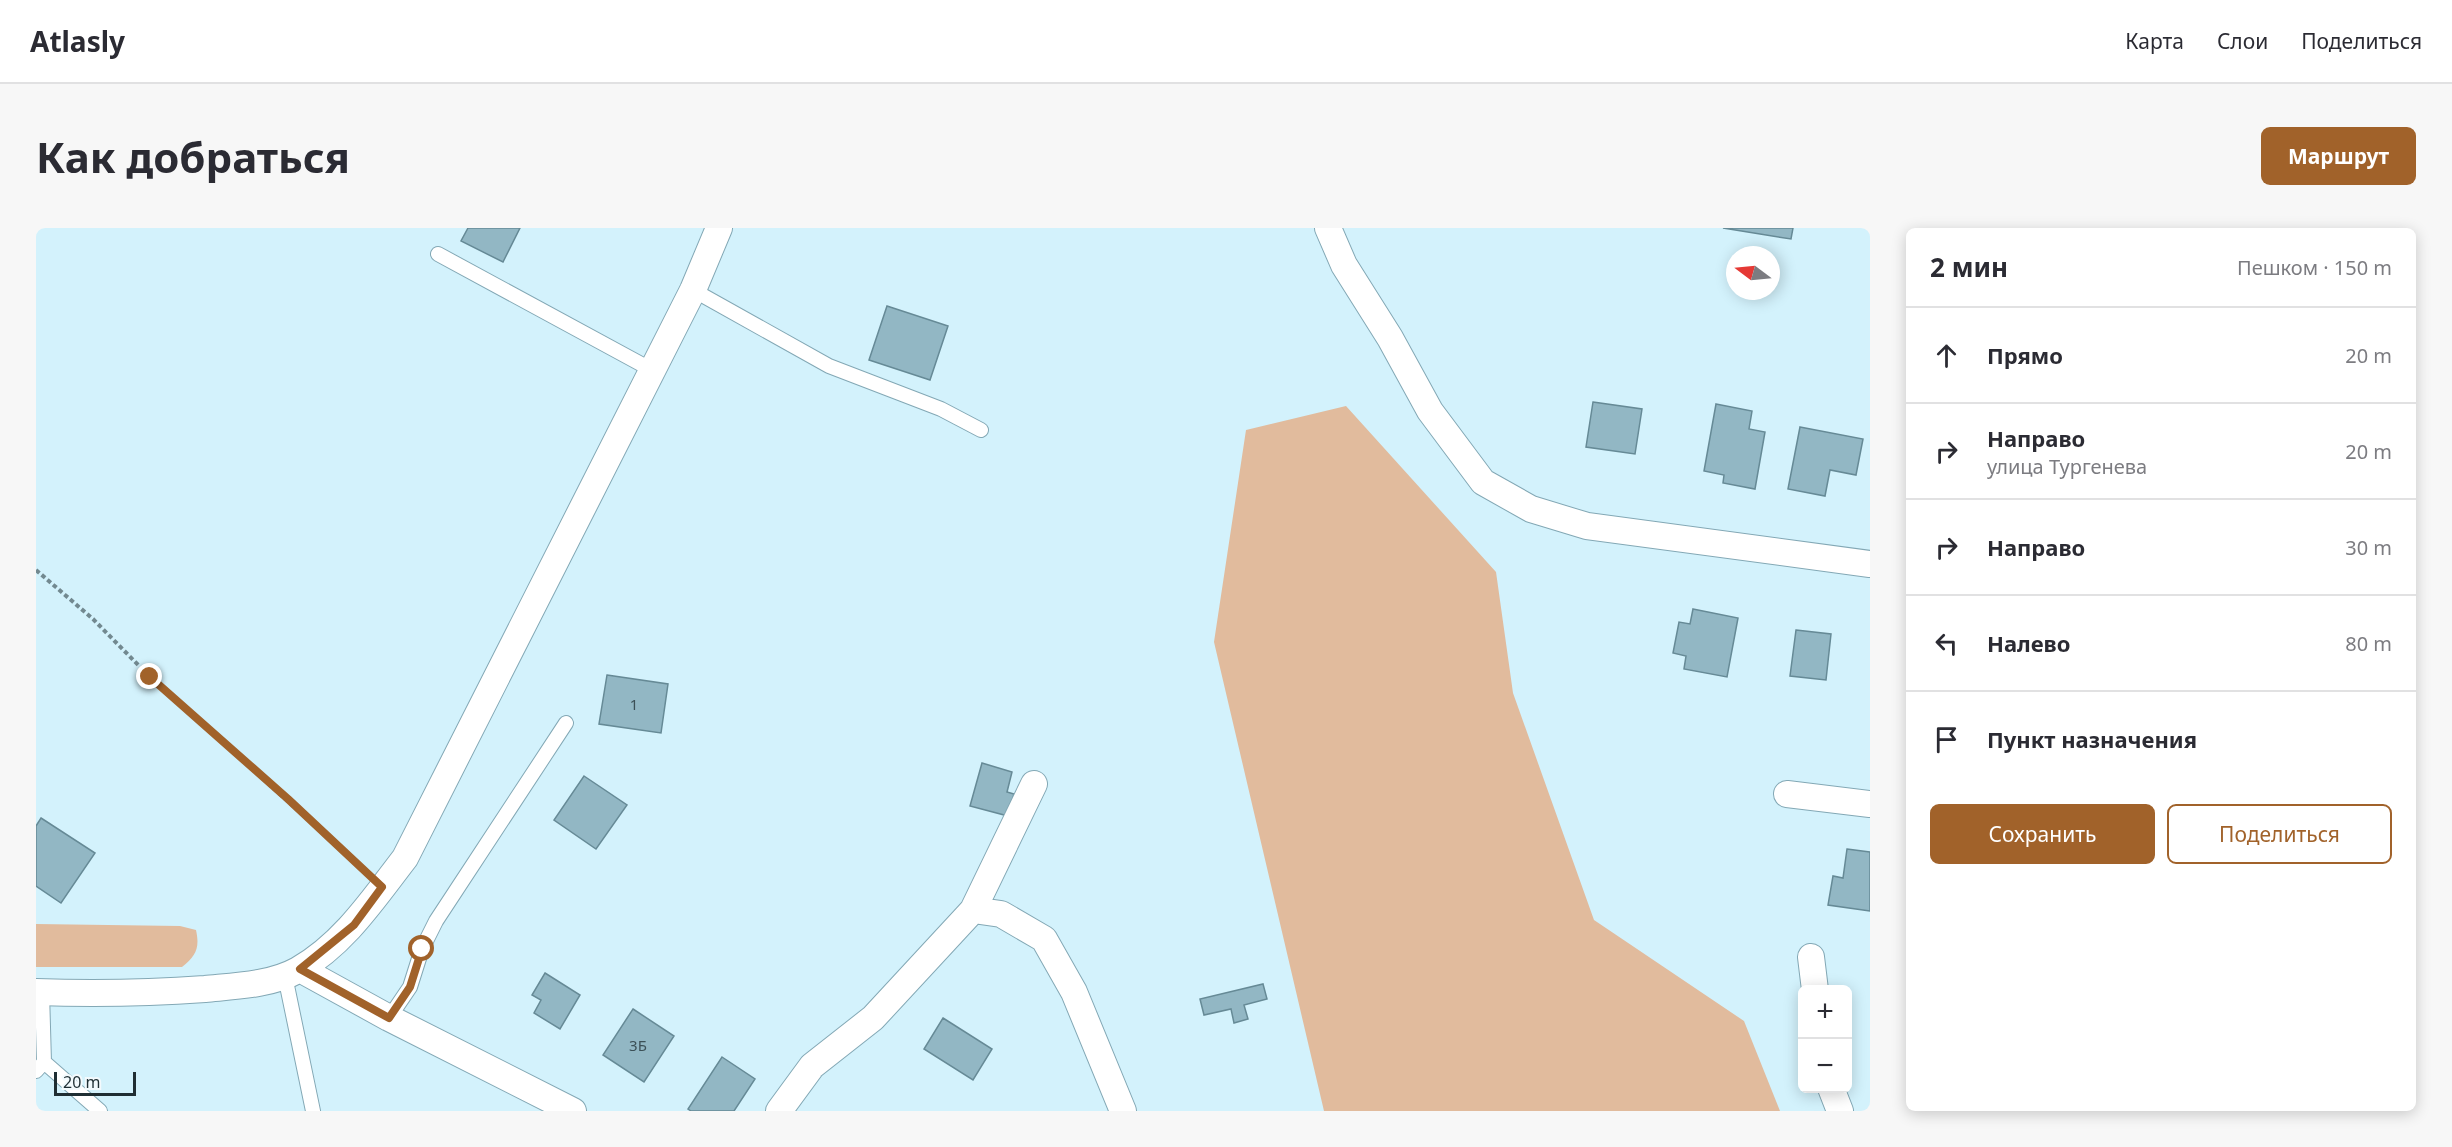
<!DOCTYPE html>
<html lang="ru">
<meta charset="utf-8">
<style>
body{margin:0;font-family:"Noto Sans",sans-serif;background:#f7f7f7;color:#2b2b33}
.controls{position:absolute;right:18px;bottom:18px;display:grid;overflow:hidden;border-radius:9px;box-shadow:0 3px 15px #0003}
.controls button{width:54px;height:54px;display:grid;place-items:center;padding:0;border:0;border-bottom:2px solid #e1e1e2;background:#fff;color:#2b2b33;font:30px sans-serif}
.compass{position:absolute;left:1690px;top:18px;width:54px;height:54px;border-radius:50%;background:#fff;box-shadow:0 3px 15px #0003;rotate:286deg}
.scale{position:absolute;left:18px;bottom:15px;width:82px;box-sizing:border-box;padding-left:6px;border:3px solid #1f2e33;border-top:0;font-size:16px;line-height:21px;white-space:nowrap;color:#1f2e33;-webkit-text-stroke:4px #f3fafd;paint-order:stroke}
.stop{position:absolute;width:18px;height:18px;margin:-14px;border:4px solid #a1622a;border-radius:50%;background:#fff}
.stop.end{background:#a1622a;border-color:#fff;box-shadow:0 2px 6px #0008}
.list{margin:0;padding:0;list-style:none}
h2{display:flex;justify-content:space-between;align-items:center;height:78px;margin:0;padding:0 24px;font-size:26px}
h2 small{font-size:20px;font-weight:400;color:#7c7c81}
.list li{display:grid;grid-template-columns:39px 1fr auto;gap:18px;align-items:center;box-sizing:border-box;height:96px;padding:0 24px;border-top:2px solid #e1e1e2}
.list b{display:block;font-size:22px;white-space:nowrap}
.list p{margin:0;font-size:20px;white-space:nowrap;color:#7c7c81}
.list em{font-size:20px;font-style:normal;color:#7c7c81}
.actions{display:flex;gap:12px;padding:18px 24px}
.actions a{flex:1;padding:14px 0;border:2px solid #a1622a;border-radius:9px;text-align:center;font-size:21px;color:#a1622a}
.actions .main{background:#a1622a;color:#fff}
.icon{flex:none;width:33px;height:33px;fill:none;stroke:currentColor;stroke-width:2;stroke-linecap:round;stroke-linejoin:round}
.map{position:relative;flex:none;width:1834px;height:883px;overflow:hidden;border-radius:9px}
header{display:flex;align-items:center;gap:36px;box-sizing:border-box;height:84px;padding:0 30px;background:#fff;border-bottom:2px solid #e1e1e2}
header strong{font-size:28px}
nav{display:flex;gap:33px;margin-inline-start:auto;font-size:21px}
.intro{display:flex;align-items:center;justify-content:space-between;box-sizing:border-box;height:144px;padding:0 36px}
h1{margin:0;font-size:42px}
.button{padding:15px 27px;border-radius:9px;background:#a1622a;color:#fff;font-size:21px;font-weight:700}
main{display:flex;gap:36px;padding:0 36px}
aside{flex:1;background:#fff;border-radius:9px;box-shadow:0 3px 15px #0003}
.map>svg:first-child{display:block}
.green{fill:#e1bb9d}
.building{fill:#92b7c4;stroke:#668a96;stroke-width:1.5}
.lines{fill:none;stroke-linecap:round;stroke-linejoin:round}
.lane-casing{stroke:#83a8b5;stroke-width:16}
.street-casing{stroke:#83a8b5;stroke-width:28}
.path{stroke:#728990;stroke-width:4;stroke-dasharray:4.5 3;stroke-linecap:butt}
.lane{stroke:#fff;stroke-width:14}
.street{stroke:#fff;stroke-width:26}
.route{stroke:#a1622a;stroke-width:8}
.labels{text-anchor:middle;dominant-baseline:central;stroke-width:5;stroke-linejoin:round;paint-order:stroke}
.number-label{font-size:15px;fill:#3c5057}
</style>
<header>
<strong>Atlasly</strong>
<nav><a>Карта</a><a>Слои</a><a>Поделиться</a></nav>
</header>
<div class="intro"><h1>Как добраться</h1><a class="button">Маршрут</a></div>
<main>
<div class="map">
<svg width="1834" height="883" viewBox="0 0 1834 883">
<rect width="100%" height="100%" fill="#d3f2fc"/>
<path class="green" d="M 1310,178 L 1460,344 L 1477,465 L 1558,692 L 1708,793 L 1744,883 L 1288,883 L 1178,414 L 1210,202 Z
M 0,696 L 144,698 L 160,702 C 164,720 160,728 146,739 L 0,739 Z"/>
<path class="building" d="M 432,0 L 484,0 L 467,34 L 425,13 Z
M 1687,0 L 1757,0 L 1755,11 Z
M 851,78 L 912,98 L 894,152 L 833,132 Z
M 1557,174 L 1606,181 L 1599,226 L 1550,219 Z
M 1680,176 L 1716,183 L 1713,201 L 1729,204 L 1719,261 L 1687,255 L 1688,247 L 1668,243 Z
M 1764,199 L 1827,211 L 1820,247 L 1794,242 L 1789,268 L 1752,261 Z
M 1657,381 L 1702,390 L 1691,449 L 1648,441 L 1650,428 L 1637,425 L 1643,394 L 1654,396 Z
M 1760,402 L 1795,406 L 1790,452 L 1754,448 Z
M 571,447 L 632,456 L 625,505 L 563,496 Z
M 946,535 L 976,544 L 971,564 L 978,566 L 972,588 L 934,578 Z
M 548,548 L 591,577 L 560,621 L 518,592 Z
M 5,590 L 59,625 L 25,675 L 0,658 L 0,598 Z
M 1811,621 L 1834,624 L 1834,683 L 1792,677 L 1797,648 L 1807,650 Z
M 509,745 L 544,767 L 524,801 L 498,785 L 505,772 L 496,767 Z
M 1227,756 L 1231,771 L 1208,777 L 1212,791 L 1198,795 L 1195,781 L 1168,787 L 1164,771 Z
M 597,781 L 638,808 L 608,854 L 567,827 Z
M 907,790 L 956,821 L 937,852 L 888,821 Z
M 686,829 L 719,851 L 698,883 L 655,883 L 652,881 Z"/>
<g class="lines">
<defs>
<path id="lane" d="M 402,26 L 616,142
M 657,62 L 793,138 L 905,181 L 945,202
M 249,748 L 277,883
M 353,790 L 374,759 L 386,721 L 400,693 L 530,495
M 8,834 L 64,883
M 0,843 L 8,834 L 6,764"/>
<path id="street" d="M 1292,0 L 1308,37 L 1354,110 L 1394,183 L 1447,254 L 1495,281 L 1551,298 L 1834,336
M 1751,566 L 1834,576
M 937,682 L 965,686 L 1008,711 L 1038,764 L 1087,883
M 1775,729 L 1779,762
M 264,741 L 353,790 L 537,883
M 0,764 C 57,766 113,765 169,761 C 199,758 235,757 262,742 C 308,716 338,670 369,630 L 657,62 L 683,0
M 1795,860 L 1804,883
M 743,883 L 776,838 L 837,790 L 937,682 L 998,556"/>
</defs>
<use href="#lane" class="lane-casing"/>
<use href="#street" class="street-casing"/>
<path class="path" d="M 0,342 L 57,391 L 114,449 L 327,641"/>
<use href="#lane" class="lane"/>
<use href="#street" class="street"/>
</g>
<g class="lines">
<path class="route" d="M 114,449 L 252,571 L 346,659 L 318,697 L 264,741 L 353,790 L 374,759 L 386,721"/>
</g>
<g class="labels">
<g class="number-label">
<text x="598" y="476">1</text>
<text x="602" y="817">3Б</text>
</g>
</g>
</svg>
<div class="controls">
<button>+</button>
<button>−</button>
</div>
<svg class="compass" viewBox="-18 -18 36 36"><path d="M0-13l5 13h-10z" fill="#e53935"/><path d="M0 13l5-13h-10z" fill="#7c7c81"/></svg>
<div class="scale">20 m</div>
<div class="stop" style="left:386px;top:721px"></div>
<div class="stop end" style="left:114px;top:449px"></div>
</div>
<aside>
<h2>2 мин<small>Пешком · 150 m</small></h2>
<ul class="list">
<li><svg class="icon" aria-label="ahead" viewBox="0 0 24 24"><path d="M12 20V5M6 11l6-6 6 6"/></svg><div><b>Прямо</b></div><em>20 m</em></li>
<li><svg class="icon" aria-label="right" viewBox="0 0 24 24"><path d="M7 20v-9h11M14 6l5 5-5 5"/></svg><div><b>Направо</b><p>улица Тургенева</p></div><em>20 m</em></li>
<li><svg class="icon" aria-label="right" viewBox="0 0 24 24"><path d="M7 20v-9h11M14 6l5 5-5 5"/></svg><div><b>Направо</b></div><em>30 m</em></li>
<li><svg class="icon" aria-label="left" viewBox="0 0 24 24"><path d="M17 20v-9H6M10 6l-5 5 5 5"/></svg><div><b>Налево</b></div><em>80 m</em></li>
<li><svg class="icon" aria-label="arrive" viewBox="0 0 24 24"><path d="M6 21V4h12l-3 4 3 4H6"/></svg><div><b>Пункт назначения</b></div></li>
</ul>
<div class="actions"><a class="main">Сохранить</a><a>Поделиться</a></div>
</aside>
</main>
